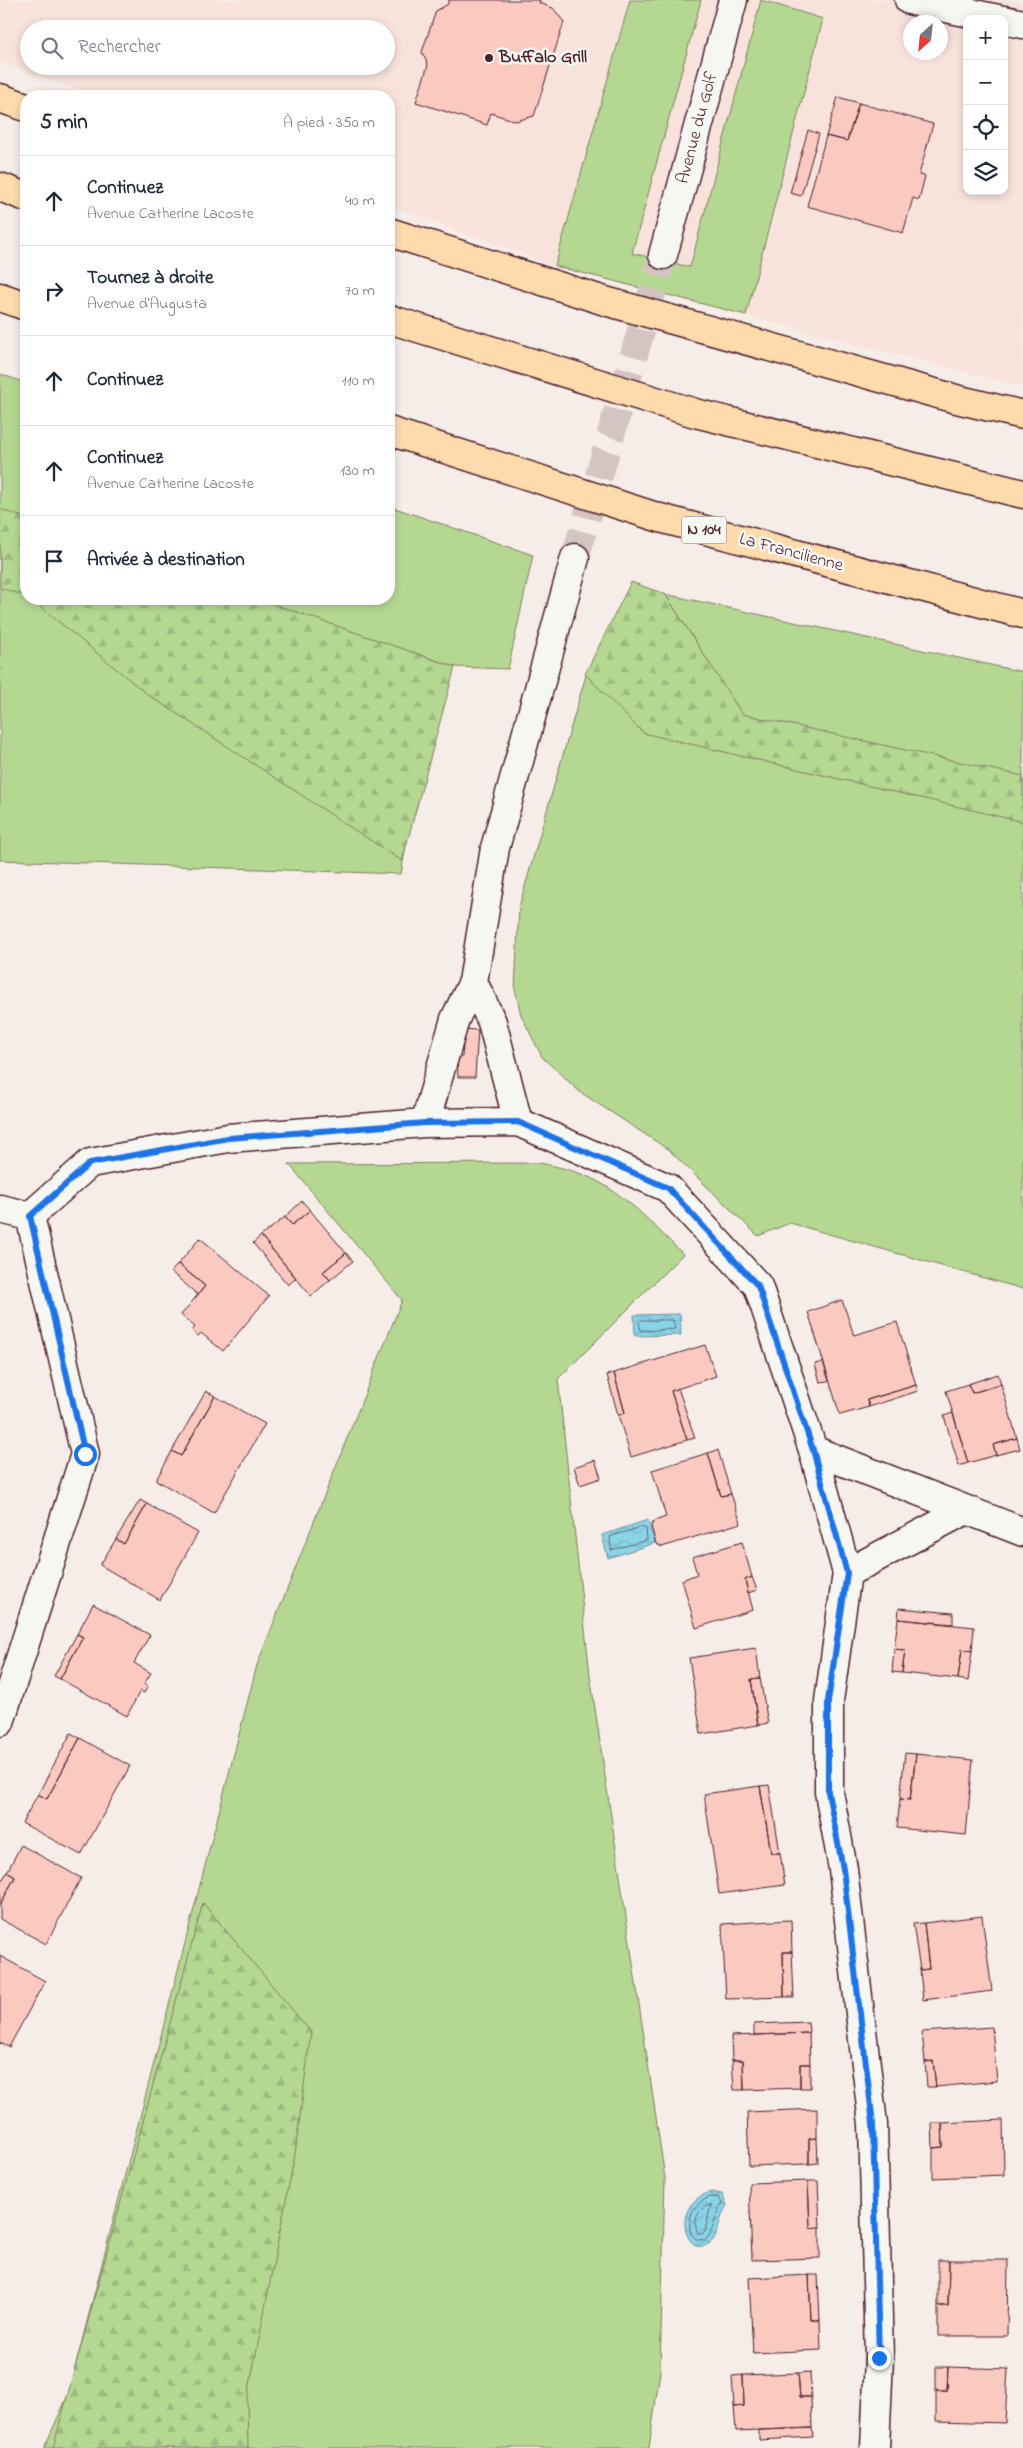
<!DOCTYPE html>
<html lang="fr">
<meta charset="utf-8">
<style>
body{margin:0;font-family:"Indie Flower",sans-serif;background:#f2f2f3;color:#1f2937}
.controls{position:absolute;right:15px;top:15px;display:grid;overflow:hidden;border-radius:10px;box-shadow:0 2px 8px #0003}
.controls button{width:45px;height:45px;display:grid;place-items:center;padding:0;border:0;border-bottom:1px solid #e0e1e3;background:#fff;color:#1f2937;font:25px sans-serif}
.compass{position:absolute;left:903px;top:15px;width:45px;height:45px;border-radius:50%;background:#fff;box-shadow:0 2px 8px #0003;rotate:207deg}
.stop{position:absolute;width:15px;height:15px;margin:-11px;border:4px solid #1a73e8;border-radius:50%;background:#fff}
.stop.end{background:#1a73e8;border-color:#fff;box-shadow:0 1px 5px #0008}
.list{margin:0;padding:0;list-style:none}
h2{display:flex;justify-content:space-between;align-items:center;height:65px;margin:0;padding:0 20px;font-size:21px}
h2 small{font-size:16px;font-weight:400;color:#747a83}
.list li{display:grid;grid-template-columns:32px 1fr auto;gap:15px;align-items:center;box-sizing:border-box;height:90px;padding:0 20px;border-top:1px solid #e0e1e3}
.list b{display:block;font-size:19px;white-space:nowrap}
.list p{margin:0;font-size:16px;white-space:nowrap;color:#747a83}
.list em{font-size:16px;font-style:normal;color:#747a83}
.icon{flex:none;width:28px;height:28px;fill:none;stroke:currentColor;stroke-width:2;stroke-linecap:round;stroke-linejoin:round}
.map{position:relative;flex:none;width:1023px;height:2448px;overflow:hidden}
.search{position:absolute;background:#fff;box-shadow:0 2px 8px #0003;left:20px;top:20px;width:375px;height:55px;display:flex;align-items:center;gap:12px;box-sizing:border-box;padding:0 18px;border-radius:28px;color:#747a83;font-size:19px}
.panel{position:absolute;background:#fff;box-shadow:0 2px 8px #0003;left:20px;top:90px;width:375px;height:515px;border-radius:20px}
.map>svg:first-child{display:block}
.built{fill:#f8e2dc;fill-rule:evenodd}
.grass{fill:#b4d892;stroke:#7f7c5e}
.forest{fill:url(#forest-firs);stroke:#7f7c5e}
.water{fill:url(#water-waves);stroke:#708c9c}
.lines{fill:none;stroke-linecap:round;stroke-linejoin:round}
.shore{stroke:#636877;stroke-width:1}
.building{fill:#facac1;stroke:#4a1f2b}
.street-tunnel{stroke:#d4c4c2;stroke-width:28;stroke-dasharray:28 14;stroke-linecap:butt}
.street-casing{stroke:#4a1f2b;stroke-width:31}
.highway-casing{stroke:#4a1f2b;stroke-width:31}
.street{stroke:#f6f6f2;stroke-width:28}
.highway{stroke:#fedbac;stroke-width:28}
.route{stroke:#1a73e8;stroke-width:6}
.poi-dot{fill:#4a1f2b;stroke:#f6f6f2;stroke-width:2}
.labels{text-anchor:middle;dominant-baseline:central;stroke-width:5;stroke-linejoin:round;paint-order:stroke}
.shield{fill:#f6f6f2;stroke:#7e6067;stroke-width:1}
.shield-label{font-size:16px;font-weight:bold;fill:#4a1f2b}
.poi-label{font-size:18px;font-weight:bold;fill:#4a1f2b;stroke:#f6f6f2;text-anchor:start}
.street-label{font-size:18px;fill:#4a1f2b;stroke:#f6f6f2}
</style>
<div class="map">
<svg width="1023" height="2448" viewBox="0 0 1023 2448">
<defs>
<pattern id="forest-firs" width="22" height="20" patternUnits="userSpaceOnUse" patternTransform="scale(1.25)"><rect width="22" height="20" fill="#b4d892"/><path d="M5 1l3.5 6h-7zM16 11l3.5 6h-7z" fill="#9cb97e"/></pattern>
<pattern id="water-waves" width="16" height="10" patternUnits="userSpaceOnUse" patternTransform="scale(1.25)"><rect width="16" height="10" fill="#89d5e8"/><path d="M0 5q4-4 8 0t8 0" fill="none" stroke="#78b6c7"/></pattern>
</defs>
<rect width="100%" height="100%" fill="#f7ede8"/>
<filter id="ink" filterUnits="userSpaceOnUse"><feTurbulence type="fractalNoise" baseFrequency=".02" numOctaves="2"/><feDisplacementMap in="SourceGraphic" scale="10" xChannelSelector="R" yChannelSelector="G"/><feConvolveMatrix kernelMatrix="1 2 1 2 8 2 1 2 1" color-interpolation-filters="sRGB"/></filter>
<g filter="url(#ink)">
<path class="built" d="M 0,0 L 1010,0 L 1023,3 L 1023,387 L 555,266 L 389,205 L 389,96 L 95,96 L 0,62 ZM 967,19 L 1004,19 L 1004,191 L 967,191 ZM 910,22 L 940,22 L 940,52 L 910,52 ZM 29,29 L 386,29 L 386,66 L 29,66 Z"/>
<path class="grass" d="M 630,0 L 701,0 L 632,253 L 690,267 L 761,0 L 823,19 L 746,315 L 555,266 Z
M 0,374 L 26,383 L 26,599 L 389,599 L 389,506 L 533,555 L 508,669 L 455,667 L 412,652 L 409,828 L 401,874 L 0,860 Z
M 665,594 L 1023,672 L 1023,1289 L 790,1223 L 758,1236 L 669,1150 L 580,1092 L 542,1057 L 521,1015 L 515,989 L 519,907 L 586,675 L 741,713 Z
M 540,1163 C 559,1167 578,1171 595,1180 C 629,1197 656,1228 683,1254 L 558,1379 L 590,1675 L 665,2178 L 660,2372 L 649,2448 L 44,2448 L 68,2395 L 257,1665 L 402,1300 L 289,1164 Z"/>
<path class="forest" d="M 0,509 L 26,518 L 26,596 L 0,588 Z
M 631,582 L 665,594 L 742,714 L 1023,776 L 1023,822 L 643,733 L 585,674 Z
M 31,599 L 259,599 L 455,667 L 402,861 L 147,694 Z
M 203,1903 L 311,2032 L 295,2154 L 247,2400 L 248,2448 L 53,2448 Z"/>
<path class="water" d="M 680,1314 L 681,1335 L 635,1336 L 634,1315 Z
M 648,1520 L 655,1543 L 608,1558 L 602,1535 Z
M 711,2192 L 722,2194 L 727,2205 C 720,2215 718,2234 713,2240 C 689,2266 665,2205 711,2192 Z"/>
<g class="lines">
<path class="shore" d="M 642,1320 L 673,1320 L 675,1329 L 641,1331 L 639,1323 Z
M 643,1527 L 646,1529 L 647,1540 L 611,1550 L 610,1537 Z
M 711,2197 L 719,2198 L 722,2203 C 716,2213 713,2235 705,2240 L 696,2239 L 691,2234 C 687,2217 693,2202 711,2197 Z
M 711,2205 L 705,2231 L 702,2234 L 698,2233 C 692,2223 698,2206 711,2205 Z"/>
</g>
<path class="building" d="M 449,0 L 540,0 L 539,3 L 553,8 L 564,22 L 534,116 L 516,121 L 491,113 L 487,125 L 416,102 L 428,65 L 422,52 L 436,11 L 448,4 Z
M 838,97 L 859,103 L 847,141 L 826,136 Z
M 859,103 L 933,124 L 919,175 L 925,176 L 919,200 L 913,198 L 903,233 L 807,206 L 826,136 L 847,141 Z
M 808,130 L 819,134 L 801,196 L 790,193 Z
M 460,1029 L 478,1030 L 475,1077 L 458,1077 L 457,1057 L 462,1057 L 463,1045 L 456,1043 Z
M 302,1201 L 310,1210 L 292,1225 L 285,1217 Z
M 310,1210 L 346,1253 L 323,1272 L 330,1280 L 311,1296 L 261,1236 L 285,1217 L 292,1225 Z
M 261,1236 L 296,1278 L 288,1285 L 253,1243 Z
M 200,1238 L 269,1296 L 223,1351 L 201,1333 L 198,1336 L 192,1331 L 195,1327 L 181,1315 L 205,1286 L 178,1264 Z
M 346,1253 L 353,1261 L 330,1280 L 323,1272 Z
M 178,1264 L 205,1286 L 198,1295 L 171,1272 Z
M 842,1300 L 854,1335 L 897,1322 L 916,1385 L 867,1400 L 869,1407 L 840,1415 L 808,1312 Z
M 705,1345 L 716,1376 L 671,1391 L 687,1440 L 631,1457 L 618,1415 L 625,1413 L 614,1373 Z
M 823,1362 L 829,1381 L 820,1382 L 815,1364 Z
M 614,1373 L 625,1413 L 618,1415 L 607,1375 Z
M 998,1374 L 1001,1384 L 972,1393 L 968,1384 Z
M 968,1384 L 972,1393 L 1001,1384 L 1017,1438 L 993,1445 L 996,1455 L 968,1463 L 946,1391 Z
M 916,1385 L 918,1391 L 869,1407 L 867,1400 Z
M 678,1388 L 695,1438 L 687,1440 L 671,1391 Z
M 206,1391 L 215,1396 L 181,1456 L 172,1451 Z
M 215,1396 L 265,1424 L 214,1513 L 156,1480 L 172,1451 L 181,1456 Z
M 953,1413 L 968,1463 L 959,1466 L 944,1416 Z
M 1017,1438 L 1020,1449 L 996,1455 L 993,1445 Z
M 718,1450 L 731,1494 L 721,1496 L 708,1453 Z
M 708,1453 L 721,1496 L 731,1494 L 741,1523 L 662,1547 L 656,1544 L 651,1526 L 654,1521 L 666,1517 L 652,1470 Z
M 595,1460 L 601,1478 L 580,1485 L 574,1467 Z
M 140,1500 L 147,1504 L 124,1544 L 116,1539 Z
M 147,1504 L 198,1533 L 160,1600 L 100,1565 L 116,1539 L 124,1544 Z
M 742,1542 L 752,1577 L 745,1580 L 753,1610 L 696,1628 L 682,1580 L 697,1574 L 692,1557 Z
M 752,1577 L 757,1590 L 748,1593 L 745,1580 Z
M 93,1604 L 150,1635 L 134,1663 L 151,1673 L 144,1684 L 148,1686 L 144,1693 L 140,1691 L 127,1716 L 60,1679 L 83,1637 L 77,1634 Z
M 899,1608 L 953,1613 L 953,1624 L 898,1619 Z
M 898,1619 L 974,1627 L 972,1651 L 962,1649 L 958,1679 L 902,1673 L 905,1650 L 894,1649 Z
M 77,1634 L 83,1637 L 60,1679 L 54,1676 Z
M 756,1648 L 760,1678 L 751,1679 L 758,1725 L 701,1734 L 689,1658 Z
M 894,1649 L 905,1650 L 902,1673 L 892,1672 Z
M 962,1649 L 972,1651 L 968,1681 L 958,1679 Z
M 760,1678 L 768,1723 L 758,1725 L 751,1679 Z
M 71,1733 L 80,1738 L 47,1799 L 38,1794 Z
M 80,1738 L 130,1766 L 81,1855 L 22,1823 L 38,1794 L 47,1799 Z
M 905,1753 L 916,1754 L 910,1800 L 900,1799 Z
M 916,1754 L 973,1760 L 966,1835 L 897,1828 L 900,1799 L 910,1800 Z
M 769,1785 L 780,1853 L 771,1853 L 760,1786 Z
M 760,1786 L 771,1853 L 780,1853 L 785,1885 L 719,1894 L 704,1794 Z
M 21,1845 L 81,1878 L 46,1944 L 0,1919 L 0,1905 L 15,1877 L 7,1872 Z
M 7,1872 L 15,1877 L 0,1905 L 0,1884 Z
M 982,1916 L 992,1991 L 923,2000 L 920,1970 L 929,1969 L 924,1923 Z
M 791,1920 L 792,1952 L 783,1952 L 784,1997 L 726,1999 L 722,1924 Z
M 924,1923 L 929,1969 L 920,1970 L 913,1924 Z
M 783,1952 L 792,1952 L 794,1997 L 784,1997 Z
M 0,1956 L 45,1981 L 9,2047 L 0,2043 Z
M 808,2022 L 809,2033 L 754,2035 L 754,2024 Z
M 992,2027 L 997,2081 L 936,2087 L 933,2061 L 925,2062 L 922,2032 Z
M 809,2033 L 810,2064 L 800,2064 L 800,2088 L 744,2090 L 743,2060 L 732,2060 L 731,2036 Z
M 732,2060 L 743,2060 L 744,2090 L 734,2090 Z
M 933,2061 L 936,2087 L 927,2087 L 925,2062 Z
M 800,2064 L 810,2064 L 810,2088 L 800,2088 Z
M 817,2109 L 817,2138 L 809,2139 L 809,2164 L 749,2166 L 747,2112 Z
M 1003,2120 L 1004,2175 L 933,2178 L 933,2148 L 943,2147 L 942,2123 Z
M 932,2123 L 942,2123 L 943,2147 L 933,2148 Z
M 817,2138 L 818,2163 L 809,2164 L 809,2139 Z
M 808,2181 L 810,2228 L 820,2227 L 820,2258 L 752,2260 L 749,2183 Z
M 808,2181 L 818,2181 L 820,2227 L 810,2228 Z
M 938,2260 L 949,2260 L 948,2306 L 938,2306 Z
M 949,2260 L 1008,2260 L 1007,2336 L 938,2336 L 938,2306 L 948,2306 Z
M 809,2275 L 818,2275 L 820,2320 L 811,2320 Z
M 809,2275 L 811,2320 L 820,2320 L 821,2350 L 753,2353 L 749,2278 Z
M 936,2367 L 948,2367 L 947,2391 L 936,2391 Z
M 948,2367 L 1008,2369 L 1005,2423 L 936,2421 L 936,2391 L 947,2391 Z
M 810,2372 L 811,2397 L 800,2397 L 798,2373 Z
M 798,2373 L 800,2397 L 811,2397 L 812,2428 L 736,2431 L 734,2407 L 744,2406 L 743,2375 Z
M 743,2375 L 744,2406 L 734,2407 L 732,2376 Z
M 812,2428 L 813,2437 L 759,2440 L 759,2430 Z"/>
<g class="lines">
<path class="street-tunnel" d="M 575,558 L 663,255"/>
<defs>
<path id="street" d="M 909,0 L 998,19
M 1004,20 L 1023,24
M 663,255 L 733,0
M 473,982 L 492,1022 L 518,1122
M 425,1123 L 455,1019 L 473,982 L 495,848 L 575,558
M 0,1209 L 30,1216 L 90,1163 L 228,1138 L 425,1123 L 518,1122 L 668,1188 L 758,1286 L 813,1450 L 847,1573 L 829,1701 L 829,1792 L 843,1869 L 873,2124 L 879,2358 L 875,2448
M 813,1450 L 1023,1532
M 847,1573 L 964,1511
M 0,1722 L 85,1454 L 30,1216"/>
<path id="highway" d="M 0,98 L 26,107
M 0,187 L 26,197
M 389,232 L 605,301 L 956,399 L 1023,415
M 0,297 L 26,306
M 389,319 L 695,413 L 1023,494
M 389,431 L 660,518 L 1023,614"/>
</defs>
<use href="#street" class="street-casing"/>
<use href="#highway" class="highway-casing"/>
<use href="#street" class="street"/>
<use href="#highway" class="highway"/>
</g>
</g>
<g class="lines" filter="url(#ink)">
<path class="route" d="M 85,1454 L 30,1216 L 90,1163 L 228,1138 L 425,1123 L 518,1122 L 668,1188 L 758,1286 L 813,1450 L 847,1573 L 828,1701 L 828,1792 L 843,1869 L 873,2124 L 879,2358"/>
</g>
<circle class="poi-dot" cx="489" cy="58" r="5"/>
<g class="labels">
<rect class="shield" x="681.5" y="516.5" width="45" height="27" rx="4"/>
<g class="shield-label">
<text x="704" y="530">N 104</text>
</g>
<g class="poi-label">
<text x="499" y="58">Buffalo Grill</text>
</g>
<g class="street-label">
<text transform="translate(698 128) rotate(-75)">Avenue du Golf</text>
<text transform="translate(791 553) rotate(15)">La Francilienne</text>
</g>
</g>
</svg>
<div class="controls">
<button>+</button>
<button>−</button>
<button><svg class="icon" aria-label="locate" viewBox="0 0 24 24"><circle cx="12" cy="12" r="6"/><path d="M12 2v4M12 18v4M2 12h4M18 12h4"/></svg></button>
<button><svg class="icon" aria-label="layers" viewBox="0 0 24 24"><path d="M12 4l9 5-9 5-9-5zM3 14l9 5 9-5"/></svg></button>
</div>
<svg class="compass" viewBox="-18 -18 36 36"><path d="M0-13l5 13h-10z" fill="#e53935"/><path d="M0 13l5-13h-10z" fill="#747a83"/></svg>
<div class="stop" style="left:85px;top:1454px"></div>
<div class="stop end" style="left:879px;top:2358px"></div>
<div class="search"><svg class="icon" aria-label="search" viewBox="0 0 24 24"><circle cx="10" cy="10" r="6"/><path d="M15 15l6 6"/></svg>Rechercher</div>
<section class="panel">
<h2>5 min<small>À pied · 350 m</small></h2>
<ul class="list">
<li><svg class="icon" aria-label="ahead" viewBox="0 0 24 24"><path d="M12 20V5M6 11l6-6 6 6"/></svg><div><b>Continuez</b><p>Avenue Catherine Lacoste</p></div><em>40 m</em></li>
<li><svg class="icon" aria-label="right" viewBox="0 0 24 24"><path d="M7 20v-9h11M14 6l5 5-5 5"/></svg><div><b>Tournez à droite</b><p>Avenue d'Augusta</p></div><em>70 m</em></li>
<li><svg class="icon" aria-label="ahead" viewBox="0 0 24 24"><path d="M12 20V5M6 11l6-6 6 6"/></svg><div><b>Continuez</b></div><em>110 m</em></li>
<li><svg class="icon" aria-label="ahead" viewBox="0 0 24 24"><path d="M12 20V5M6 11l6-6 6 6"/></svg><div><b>Continuez</b><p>Avenue Catherine Lacoste</p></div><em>130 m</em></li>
<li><svg class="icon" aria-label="arrive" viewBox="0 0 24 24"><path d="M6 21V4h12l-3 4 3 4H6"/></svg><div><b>Arrivée à destination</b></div></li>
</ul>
</section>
</div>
